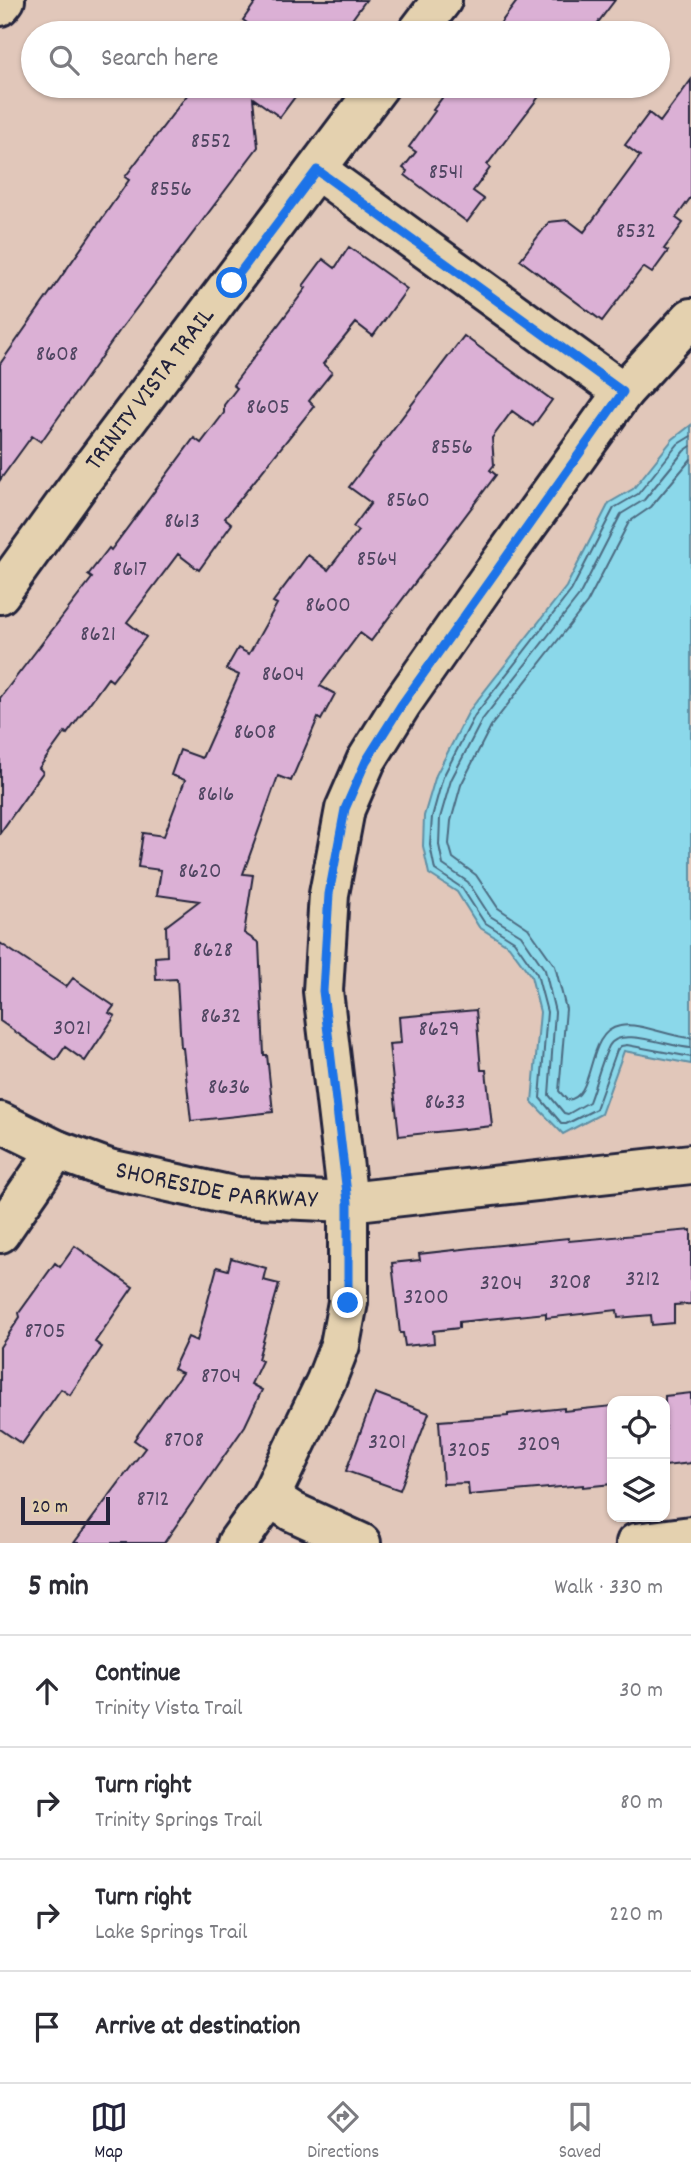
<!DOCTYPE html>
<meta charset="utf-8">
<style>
body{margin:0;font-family:Dekko,sans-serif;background:#f2f2f3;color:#2b2b33}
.controls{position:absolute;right:21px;bottom:21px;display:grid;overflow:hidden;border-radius:14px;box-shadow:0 2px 5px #0004}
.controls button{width:63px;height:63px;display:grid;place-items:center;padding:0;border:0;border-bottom:2px solid #e1e1e2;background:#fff;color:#2b2b33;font:35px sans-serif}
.scale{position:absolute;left:21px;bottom:18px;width:89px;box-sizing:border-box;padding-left:7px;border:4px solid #22223b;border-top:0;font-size:19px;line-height:24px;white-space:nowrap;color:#22223b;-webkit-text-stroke:5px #e4d1af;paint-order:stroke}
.stop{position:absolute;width:21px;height:21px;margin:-16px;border:5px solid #1a73e8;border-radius:50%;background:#fff}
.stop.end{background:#1a73e8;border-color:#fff;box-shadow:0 2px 7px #0008}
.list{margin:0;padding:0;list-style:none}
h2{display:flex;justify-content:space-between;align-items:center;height:91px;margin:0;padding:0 28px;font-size:30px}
h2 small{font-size:23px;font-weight:400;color:#7c7c81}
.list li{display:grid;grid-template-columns:46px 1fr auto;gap:21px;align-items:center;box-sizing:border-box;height:112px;padding:0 28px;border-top:2px solid #e1e1e2}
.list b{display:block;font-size:26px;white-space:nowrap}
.list p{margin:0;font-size:23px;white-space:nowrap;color:#7c7c81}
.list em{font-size:23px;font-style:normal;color:#7c7c81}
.icon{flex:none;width:38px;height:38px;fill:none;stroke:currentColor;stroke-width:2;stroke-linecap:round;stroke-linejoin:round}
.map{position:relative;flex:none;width:691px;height:1543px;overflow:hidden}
.search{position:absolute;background:#fff;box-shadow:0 2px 5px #0004;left:21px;right:21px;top:21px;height:77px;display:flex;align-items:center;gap:18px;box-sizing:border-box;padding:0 24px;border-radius:38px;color:#7c7c81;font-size:26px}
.sheet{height:539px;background:#fff}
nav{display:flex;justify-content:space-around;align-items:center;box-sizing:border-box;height:98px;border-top:2px solid #e1e1e2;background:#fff;font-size:19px;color:#7c7c81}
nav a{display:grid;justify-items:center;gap:4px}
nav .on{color:#22223b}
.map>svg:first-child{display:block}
.water{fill:#8bd8ea;stroke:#618fa4;stroke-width:2}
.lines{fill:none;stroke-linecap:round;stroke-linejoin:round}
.shore{stroke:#4c6b81;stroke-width:2}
.building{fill:#dbb0d5;stroke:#22223b;stroke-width:2}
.minor-casing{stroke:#22223b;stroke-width:44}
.major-casing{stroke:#22223b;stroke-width:44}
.minor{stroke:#e4d1af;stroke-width:38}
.major{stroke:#e4d1af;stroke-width:38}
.route{stroke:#1a73e8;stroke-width:9}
.labels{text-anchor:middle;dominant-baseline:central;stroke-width:7;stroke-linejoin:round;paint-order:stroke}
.number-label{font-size:23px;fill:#504662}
.street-label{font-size:26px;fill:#22223b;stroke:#e4d1af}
</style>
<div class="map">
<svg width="691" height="1543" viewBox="0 0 691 1543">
<rect width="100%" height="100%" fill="#e1c7ba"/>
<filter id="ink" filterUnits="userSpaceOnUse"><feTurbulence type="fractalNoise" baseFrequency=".0143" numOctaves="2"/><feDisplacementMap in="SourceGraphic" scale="14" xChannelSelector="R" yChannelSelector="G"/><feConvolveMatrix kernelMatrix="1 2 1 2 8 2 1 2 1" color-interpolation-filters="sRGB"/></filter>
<g filter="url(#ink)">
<path class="water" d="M 691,425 L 691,1064 L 624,1051 L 601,1114 L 563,1134 L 532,1102 L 540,1012 L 531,976 L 509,946 L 479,927 L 457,892 L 429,874 L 423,846 L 424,816 L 436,775 L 469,711 L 566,587 L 609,503 L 633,489 L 673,439 Z"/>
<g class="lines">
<path class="shore" d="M 691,436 L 678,444 L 638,494 L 614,508 L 571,591 L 475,715 L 443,777 L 432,817 L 430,845 L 435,870 L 462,888 L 484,922 L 514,941 L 537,974 L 547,1012 L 540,1098 L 562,1124 L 566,1124 L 596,1109 L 617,1050 L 621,1046 L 627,1045 L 691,1057
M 691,446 L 684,451 L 644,500 L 621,514 L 579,596 L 482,720 L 451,780 L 440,818 L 439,845 L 443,865 L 468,882 L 490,916 L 521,935 L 545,970 L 555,1012 L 549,1095 L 564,1113 L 568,1114 L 589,1102 C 596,1084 600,1064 609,1046 C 620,1025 671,1048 691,1048
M 691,459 L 651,507 L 629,522 L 587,603 L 491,726 L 461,785 L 451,821 L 449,844 L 453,858 L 476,875 L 498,908 L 528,928 L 555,966 L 566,1009 L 559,1091 L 567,1100 C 597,1099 584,1032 620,1026 C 641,1022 669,1037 691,1038"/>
</g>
<path class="building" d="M 257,0 L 366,0 L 342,33 L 261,33 L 243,20 Z
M 518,0 L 615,0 L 590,33 L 493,33 Z
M 691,80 L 691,197 L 676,218 L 683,223 L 664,249 L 668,251 L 652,273 L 643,267 L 602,321 L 520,260 L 549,222 L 568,220 L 584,232 L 640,156 L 625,145 L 649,113 L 660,122 Z
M 194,86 L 303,86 L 280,117 L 253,98 L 258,147 L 120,330 L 41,442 L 32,436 L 0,480 L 0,364 L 129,180 L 125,177 Z
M 451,86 L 547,86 L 487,165 L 490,168 L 473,191 L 484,199 L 467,222 L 405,175 L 407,171 L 403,168 L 416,152 L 409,147 L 435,111 L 433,110 Z
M 349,247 L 407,289 L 373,336 L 356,323 L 323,364 L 332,372 L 309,401 L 314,406 L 225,518 L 232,524 L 199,570 L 178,554 L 127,622 L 146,637 L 112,681 L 108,678 L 67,734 L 65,732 L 39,768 L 43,772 L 0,833 L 0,698 L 92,578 L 88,575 L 109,548 L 111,550 L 194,438 L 201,443 L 224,413 L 224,405 L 237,388 L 233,385 L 306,288 L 303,286 L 323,259 L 335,268 Z
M 464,336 L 552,400 L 533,426 L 512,411 L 492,438 L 494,465 L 490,470 L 496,475 L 371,641 L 360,633 L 320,686 L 335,694 L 321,720 L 318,718 L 291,781 L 278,776 L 243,874 L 253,875 L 244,933 L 259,943 L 264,1055 L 267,1055 L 273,1112 L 191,1121 L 183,1048 L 181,1048 L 177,979 L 156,980 L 155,957 L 167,956 L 166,926 L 199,901 L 157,895 L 161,870 L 138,867 L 143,833 L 164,836 L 185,780 L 171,775 L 180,750 L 202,758 L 239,675 L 226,669 L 238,648 L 249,654 L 277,604 L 273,602 L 308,555 L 328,570 L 358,531 L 353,527 L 371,503 L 349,487 Z
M 0,943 L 66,987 L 73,978 L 114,1006 L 109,1013 L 115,1016 L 85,1061 L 65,1047 L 56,1060 L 0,1021 Z
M 476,1010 L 481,1070 L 486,1070 L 492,1126 L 399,1136 L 389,1044 L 401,1043 L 399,1017 Z
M 691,1230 L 691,1304 L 674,1305 L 674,1323 L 652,1325 L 651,1315 L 618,1318 L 617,1310 L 546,1318 L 546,1313 L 459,1322 L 459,1328 L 433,1331 L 434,1343 L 405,1346 L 403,1333 L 400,1333 L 392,1263 L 420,1260 L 419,1254 L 472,1248 L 568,1238 L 569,1241 Z
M 75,1246 L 133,1287 L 95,1342 L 102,1347 L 70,1395 L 61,1389 L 22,1444 L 0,1429 L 0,1347 L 20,1317 L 19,1313 L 55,1263 L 60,1267 Z
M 231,1258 L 266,1268 L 263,1280 L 279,1284 L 258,1359 L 262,1361 L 251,1384 L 262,1390 L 245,1426 L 164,1543 L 74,1543 L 145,1448 L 134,1440 L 182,1373 L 173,1369 L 188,1337 L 197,1341 L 217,1267 L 228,1270 Z
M 375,1393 L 429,1413 L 400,1490 L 346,1471 Z
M 691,1393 L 691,1463 L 665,1466 L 665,1396 Z
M 612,1406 L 612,1484 L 583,1487 L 583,1485 L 469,1495 L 468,1483 L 443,1484 L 439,1421 L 508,1416 L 508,1414 L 564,1408 L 564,1411 Z"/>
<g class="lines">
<defs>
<g id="minor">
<path d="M 417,33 L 442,0"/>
<path d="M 317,170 L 623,392"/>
<path id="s1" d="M 0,594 L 80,483 L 379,86"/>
<path id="s2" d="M 0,1122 L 57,1150 L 109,1169 L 238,1197 L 348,1202 L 691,1164"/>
<path d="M 0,1233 L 57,1150"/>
<path d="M 270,1497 L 293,1512 L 361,1543"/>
<path d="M 237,1543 L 270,1497 L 326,1381 L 340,1345 L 348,1302 L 348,1202 L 323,991 L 329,894 L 345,809 L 366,761 L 402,703 L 488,580 L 623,392 L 691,318"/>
<path d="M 636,1543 L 691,1536"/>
</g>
<path id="major" d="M 0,6 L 5,0"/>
</defs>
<use href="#minor" class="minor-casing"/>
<use href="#major" class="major-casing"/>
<use href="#minor" class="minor"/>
<use href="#major" class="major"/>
</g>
</g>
<g class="lines" filter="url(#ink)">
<path class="route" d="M 232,283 L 317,170 L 623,392 L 402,704 L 366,761 L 345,809 L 329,894 L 323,991 L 348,1202 L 348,1303"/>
</g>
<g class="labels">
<g class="number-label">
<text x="211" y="142">8552</text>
<text x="446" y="173">8541</text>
<text x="171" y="190">8556</text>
<text x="636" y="232">8532</text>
<text x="57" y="355">8608</text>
<text x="268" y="408">8605</text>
<text x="452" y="448">8556</text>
<text x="408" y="501">8560</text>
<text x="182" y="522">8613</text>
<text x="377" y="560">8564</text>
<text x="130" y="570">8617</text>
<text x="328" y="606">8600</text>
<text x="98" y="635">8621</text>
<text x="283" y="675">8604</text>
<text x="255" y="733">8608</text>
<text x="216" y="795">8616</text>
<text x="200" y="872">8620</text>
<text x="213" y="951">8628</text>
<text x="221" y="1017">8632</text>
<text x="72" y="1029">3021</text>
<text x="439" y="1030">8629</text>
<text x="229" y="1088">8636</text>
<text x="445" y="1103">8633</text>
<text x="643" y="1280">3212</text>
<text x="570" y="1283">3208</text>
<text x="501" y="1284">3204</text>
<text x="426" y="1298">3200</text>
<text x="45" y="1332">8705</text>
<text x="221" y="1377">8704</text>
<text x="184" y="1441">8708</text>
<text x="387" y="1443">3201</text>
<text x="539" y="1445">3209</text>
<text x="469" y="1451">3205</text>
<text x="153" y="1500">8712</text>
</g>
<g class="street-label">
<text stroke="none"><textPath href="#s1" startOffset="254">TRINITY VISTA TRAIL</textPath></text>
<text stroke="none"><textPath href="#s2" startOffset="228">SHORESIDE PARKWAY</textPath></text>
</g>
</g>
</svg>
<div class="controls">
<button><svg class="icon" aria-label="locate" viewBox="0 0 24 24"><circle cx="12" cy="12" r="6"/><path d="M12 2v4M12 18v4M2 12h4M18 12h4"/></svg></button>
<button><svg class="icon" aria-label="layers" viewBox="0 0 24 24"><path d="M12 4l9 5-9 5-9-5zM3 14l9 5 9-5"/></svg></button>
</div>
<div class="scale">20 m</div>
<div class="stop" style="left:232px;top:283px"></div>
<div class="stop end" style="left:348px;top:1303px"></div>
<div class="search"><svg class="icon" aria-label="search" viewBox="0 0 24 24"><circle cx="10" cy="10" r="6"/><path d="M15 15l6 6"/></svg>Search here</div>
</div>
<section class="sheet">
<h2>5 min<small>Walk · 330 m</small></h2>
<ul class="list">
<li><svg class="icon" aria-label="ahead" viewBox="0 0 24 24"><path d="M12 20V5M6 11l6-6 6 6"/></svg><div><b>Continue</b><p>Trinity Vista Trail</p></div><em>30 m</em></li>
<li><svg class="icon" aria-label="right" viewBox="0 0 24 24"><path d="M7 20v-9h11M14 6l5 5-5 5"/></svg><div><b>Turn right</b><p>Trinity Springs Trail</p></div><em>80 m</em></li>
<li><svg class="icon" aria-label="right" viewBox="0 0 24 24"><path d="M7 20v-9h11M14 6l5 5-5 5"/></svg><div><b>Turn right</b><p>Lake Springs Trail</p></div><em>220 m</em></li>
<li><svg class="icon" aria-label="arrive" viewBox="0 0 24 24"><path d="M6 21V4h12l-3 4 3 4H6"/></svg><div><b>Arrive at destination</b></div></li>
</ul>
</section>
<nav>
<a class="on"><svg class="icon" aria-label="map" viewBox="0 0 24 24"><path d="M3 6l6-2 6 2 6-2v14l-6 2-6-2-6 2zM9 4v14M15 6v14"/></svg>Map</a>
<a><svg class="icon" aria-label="directions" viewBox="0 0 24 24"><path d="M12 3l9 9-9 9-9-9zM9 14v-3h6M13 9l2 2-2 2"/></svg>Directions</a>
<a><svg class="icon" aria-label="saved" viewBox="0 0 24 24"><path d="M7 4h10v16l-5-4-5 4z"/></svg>Saved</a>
</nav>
